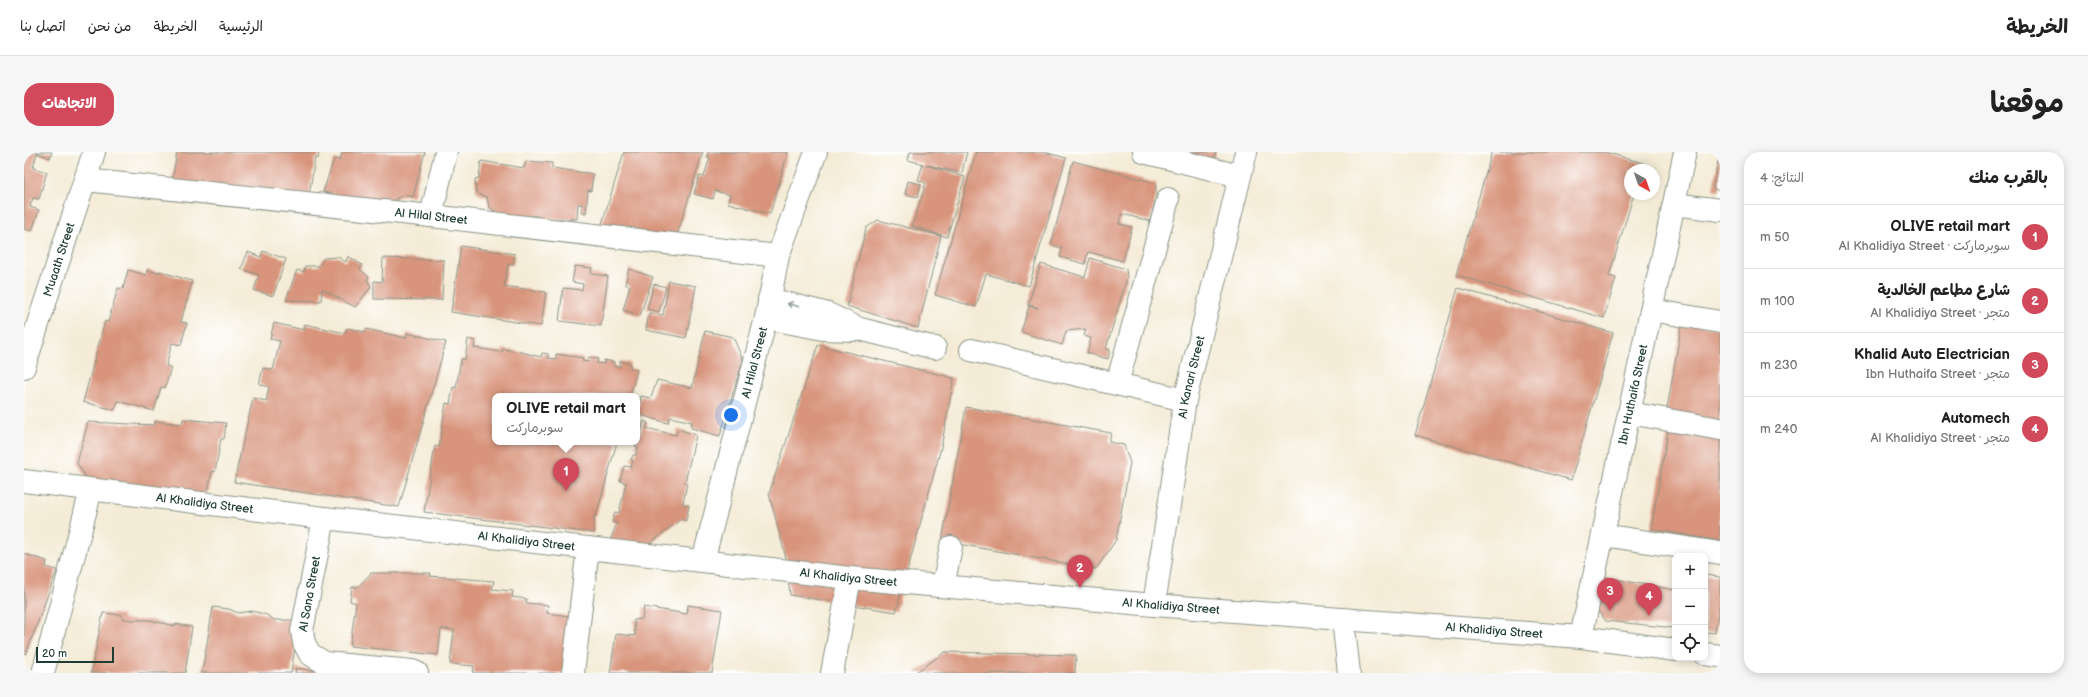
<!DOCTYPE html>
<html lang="ar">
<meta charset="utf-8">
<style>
body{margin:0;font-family:"Balsamiq Sans","Playpen Sans Arabic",sans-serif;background:#f6f6f6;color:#222;direction:rtl}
.controls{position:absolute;right:12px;bottom:12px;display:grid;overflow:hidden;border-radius:8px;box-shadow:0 2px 10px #0003}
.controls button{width:36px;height:36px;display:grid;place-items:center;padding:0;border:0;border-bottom:1px solid #e0e0e0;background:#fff;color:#222;font:20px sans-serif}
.compass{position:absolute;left:1600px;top:12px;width:36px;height:36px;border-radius:50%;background:#fff;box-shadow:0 2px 10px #0003;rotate:140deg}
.scale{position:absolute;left:12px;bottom:10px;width:78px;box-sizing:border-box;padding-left:4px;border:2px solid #1f3d34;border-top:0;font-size:11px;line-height:14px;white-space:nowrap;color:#1f3d34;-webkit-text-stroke:3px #fff;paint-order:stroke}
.you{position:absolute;left:707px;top:263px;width:14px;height:14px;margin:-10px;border:3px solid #fff;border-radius:50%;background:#1a73e8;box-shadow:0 0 0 6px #1a73e833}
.badge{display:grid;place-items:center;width:26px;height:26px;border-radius:50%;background:#d1495b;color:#fff;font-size:13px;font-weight:700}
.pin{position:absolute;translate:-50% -33px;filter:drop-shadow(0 1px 2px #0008)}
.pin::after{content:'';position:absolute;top:21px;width:14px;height:12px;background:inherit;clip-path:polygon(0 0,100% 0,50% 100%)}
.popup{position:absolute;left:468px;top:241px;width:148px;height:52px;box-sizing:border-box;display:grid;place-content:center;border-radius:8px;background:#fff;filter:drop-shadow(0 1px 3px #0005);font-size:13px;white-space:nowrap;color:#767676}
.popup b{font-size:15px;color:#222}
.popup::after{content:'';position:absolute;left:50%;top:100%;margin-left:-8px;border:8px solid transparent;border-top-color:#fff}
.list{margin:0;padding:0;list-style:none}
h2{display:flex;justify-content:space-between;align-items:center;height:52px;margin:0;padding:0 16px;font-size:17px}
h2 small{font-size:13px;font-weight:400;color:#767676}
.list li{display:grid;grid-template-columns:26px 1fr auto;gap:12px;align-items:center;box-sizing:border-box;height:64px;padding:0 16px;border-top:1px solid #e0e0e0}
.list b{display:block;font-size:15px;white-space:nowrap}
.list p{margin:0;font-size:13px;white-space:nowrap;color:#767676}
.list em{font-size:13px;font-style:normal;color:#767676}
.icon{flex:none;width:22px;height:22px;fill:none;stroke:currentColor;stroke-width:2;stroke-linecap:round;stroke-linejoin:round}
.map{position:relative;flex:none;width:1696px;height:521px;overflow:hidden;direction:ltr;border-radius:16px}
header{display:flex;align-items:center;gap:24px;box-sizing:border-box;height:56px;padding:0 20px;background:#fff;border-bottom:1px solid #e0e0e0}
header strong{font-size:19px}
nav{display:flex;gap:22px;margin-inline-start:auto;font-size:14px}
.intro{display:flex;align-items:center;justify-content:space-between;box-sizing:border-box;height:96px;padding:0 24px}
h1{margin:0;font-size:28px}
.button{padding:10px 18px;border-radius:16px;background:#d1495b;color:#fff;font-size:14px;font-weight:700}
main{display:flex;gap:24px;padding:0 24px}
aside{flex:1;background:#fff;border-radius:16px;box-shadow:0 2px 10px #0003}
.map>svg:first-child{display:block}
.building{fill:#d8947b}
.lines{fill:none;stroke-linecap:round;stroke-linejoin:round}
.minor-casing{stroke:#8a9486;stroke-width:24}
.minor{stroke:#fff;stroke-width:22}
.oneway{stroke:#8f9e9a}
.labels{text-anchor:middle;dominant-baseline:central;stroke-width:3;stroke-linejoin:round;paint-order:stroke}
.street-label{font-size:12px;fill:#1f3d34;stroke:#fff}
</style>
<header>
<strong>الخريطة</strong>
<nav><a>الرئيسية</a><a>الخريطة</a><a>من نحن</a><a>اتصل بنا</a></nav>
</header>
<div class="intro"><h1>موقعنا</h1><a class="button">الاتجاهات</a></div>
<main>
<aside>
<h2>بالقرب منك<small>النتائج: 4</small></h2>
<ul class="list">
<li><span class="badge">1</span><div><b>OLIVE retail mart</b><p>سوبرماركت · Al Khalidiya Street</p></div><em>50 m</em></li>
<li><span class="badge">2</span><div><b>شارع مطاعم الخالدية</b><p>متجر · Al Khalidiya Street</p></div><em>100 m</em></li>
<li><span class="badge">3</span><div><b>Khalid Auto Electrician</b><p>متجر · Ibn Huthaifa Street</p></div><em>230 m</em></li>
<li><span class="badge">4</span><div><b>Automech</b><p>متجر · Al Khalidiya Street</p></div><em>240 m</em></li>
</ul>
</aside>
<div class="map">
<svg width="1696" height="521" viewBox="0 0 1696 521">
<rect width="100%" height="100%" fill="#fff"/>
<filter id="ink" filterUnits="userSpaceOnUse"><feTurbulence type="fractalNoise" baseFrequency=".025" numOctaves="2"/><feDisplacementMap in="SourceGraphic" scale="8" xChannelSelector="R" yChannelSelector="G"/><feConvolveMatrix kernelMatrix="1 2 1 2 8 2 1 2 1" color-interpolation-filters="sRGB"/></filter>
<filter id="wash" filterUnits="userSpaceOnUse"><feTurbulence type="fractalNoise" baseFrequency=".012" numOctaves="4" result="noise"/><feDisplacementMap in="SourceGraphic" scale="16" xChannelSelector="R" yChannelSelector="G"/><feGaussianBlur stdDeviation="0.9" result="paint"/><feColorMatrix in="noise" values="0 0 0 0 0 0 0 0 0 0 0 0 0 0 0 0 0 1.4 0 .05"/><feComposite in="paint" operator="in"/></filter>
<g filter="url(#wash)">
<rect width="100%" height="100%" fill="#f4ecd7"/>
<g id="blocks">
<path class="building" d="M 0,0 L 28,0 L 26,6 L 13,1 L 9,16 L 23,20 L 15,47 L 9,46 L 6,55 L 15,58 L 8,79 L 0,77 Z
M 153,0 L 295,0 L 294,7 L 291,6 L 284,50 L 147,35 Z
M 318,0 L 401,0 L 389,45 L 381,43 L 373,46 L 368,51 L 367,56 L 299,40 L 310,7 L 316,8 Z
M 600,0 L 679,0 L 651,90 L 576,78 Z
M 684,0 L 764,0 L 746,62 L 704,51 L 706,43 L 691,39 L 689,47 L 670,42 L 675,24 L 680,25 L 686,5 L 683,5 Z
M 886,0 L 943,0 L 938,21 L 902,13 L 941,25 L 923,85 L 888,74 L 902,31 L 894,28 L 899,12 L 884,8 Z
M 952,0 L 1020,0 L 1042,6 L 1005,134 L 962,122 L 952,155 L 911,143 Z
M 1125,0 L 1192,0 L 1188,16 Z
M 1468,0 L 1581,0 L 1619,11 L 1617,18 L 1606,18 L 1606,42 L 1610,42 L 1585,124 L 1592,126 L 1580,166 L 1432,123 Z
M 1695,3 L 1696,3 L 1696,39 L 1689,37 Z
M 457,9 L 500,16 L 502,9 L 528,11 L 528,16 L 569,22 L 567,39 L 564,38 L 562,61 L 558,60 L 558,52 L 554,52 L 553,67 L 513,67 L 513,64 L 504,64 L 504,65 L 475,62 L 465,55 L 463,45 L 456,43 L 452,39 L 451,27 L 455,26 Z
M 1049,9 L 1132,31 L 1132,45 L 1126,69 L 1098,62 L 1095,72 L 1108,75 L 1099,109 L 1064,100 L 1061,112 L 1036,105 L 1038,96 L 1027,93 Z
M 884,29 L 897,32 L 894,45 L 881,42 Z
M 854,68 L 917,84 L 894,176 L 823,154 L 842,76 Z
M 437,94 L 491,102 L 489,113 L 484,112 L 480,134 L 522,140 L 517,174 L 427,160 Z
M 239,99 L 262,107 L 249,144 L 230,138 L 235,123 L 217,117 L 224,100 L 237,105 Z
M 324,104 L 338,113 L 336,117 L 345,125 L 343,127 L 347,135 L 331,155 L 298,137 L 297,149 L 262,148 L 273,118 L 280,120 L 281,114 L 295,114 L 300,106 L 314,105 L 322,110 Z
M 359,106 L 420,108 L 418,148 L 350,147 L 350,129 L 358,130 Z
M 1066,106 L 1102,117 L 1103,126 L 1082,197 L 1086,198 L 1084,207 L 1063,201 L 1067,186 L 1060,184 L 1062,177 L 1042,179 L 1038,193 L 997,180 L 1005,154 L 1014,156 L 1004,153 L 1017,112 L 1061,125 Z
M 551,114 L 568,116 L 567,122 L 584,124 L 577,174 L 535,169 L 539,136 L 558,138 L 559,132 L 548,130 Z
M 605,117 L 629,125 L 616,164 L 599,158 L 606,134 L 601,132 Z
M 104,118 L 122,123 L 123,118 L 135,121 L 135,119 L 168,129 L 157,170 L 163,171 L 157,193 L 148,191 L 142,214 L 147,215 L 141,236 L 137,235 L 130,259 L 94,249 L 91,258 L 59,250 L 81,169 L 84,170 L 94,136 L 99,137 Z
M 645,129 L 672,134 L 662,186 L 622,178 L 625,161 L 639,163 Z
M 630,132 L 642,135 L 635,160 L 623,157 Z
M 1434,136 L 1589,181 L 1547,328 L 1391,283 Z
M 1658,170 L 1696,177 L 1696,284 L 1640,274 Z
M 250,171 L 280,178 L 281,172 L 321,181 L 323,176 L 341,180 L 342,177 L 382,186 L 383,181 L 422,190 L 375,355 L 210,330 L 229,246 L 242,249 L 245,235 L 235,232 L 239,216 L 249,218 L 256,189 L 246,187 Z
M 681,179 L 709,185 L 719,208 L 696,284 L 667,276 L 668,270 L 646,265 L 644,271 L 613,262 L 617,244 L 627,246 L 633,228 L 668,236 Z
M 444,187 L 451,189 L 450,196 L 478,200 L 479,197 L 497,200 L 517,205 L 518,201 L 524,202 L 524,206 L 532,207 L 532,202 L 559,206 L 558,209 L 564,210 L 565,205 L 574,207 L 573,211 L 580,212 L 580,208 L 590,210 L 590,214 L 596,215 L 596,209 L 606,211 L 606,216 L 613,218 L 606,244 L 471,244 L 471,290 L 593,290 L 572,364 L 570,364 L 570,381 L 400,360 L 411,294 L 415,295 L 422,251 L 426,252 L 429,235 L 432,236 L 437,207 L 441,207 Z
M 794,193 L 930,226 L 917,296 L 872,460 L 766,443 L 762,406 L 745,342 Z
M 942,255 L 1087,281 L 1085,290 L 1100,293 L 1106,311 L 1092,388 L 1072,417 L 918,389 Z
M 159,267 L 202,271 L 200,287 L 197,287 L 191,320 L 188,319 L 184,339 L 172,345 L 66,332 L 53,311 L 64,270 L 131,273 L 131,269 L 158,272 Z
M 620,269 L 624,271 L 622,276 L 652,283 L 654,277 L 672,283 L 661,330 L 663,331 L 659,352 L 665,353 L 662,369 L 657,367 L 623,394 L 585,391 L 593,371 L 588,370 L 591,360 L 595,361 L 602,331 L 596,329 L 600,314 L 607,315 L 609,309 L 607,308 L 609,303 L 612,303 L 614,295 L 611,294 L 614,287 L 615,287 Z
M 1644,279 L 1696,285 L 1696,389 L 1627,377 Z
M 0,402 L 23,409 L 22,415 L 33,418 L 2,502 L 0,501 Z
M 347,421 L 407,421 L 406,424 L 470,429 L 468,437 L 489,439 L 488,445 L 503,447 L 502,451 L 524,453 L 523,461 L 545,464 L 539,521 L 449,521 L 450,514 L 426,512 L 430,478 L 417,477 L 414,503 L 326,494 L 332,451 L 326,449 L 328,435 L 334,435 Z
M 1681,423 L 1696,425 L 1696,449 L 1691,481 L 1681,480 Z
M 1573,424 L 1651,438 L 1651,476 L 1582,469 L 1568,452 Z
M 664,453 L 698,458 L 688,521 L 586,521 L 592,482 L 611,484 L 610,468 L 618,467 L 620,455 L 663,462 Z
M 189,455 L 205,457 L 214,461 L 228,459 L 243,463 L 250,468 L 275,468 L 267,521 L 178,521 Z
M 79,461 L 98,463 L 98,466 L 106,468 L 126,468 L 150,474 L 152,472 L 168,475 L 161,521 L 67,521 Z
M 921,500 L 1052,503 L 1051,521 L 891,521 Z
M 272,516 L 295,519 L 294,521 L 271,521 Z"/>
</g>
</g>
<g filter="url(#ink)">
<use href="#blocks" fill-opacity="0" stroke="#8a9486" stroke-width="1"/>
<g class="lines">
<defs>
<g id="minor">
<path d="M 1120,0 L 1215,24"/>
<path id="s1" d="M 61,28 L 407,64 L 754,104"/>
<path d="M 1650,52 L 1696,58"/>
<path d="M 407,64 L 422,0"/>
<path d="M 745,147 L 804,162 L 836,177 L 911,196"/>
<path d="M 1627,158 L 1696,170"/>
<path d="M 742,166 L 799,177 L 829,178"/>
<path d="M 947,198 L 1161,248"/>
<path id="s2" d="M 0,215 L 70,0"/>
<path d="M 1093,232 L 1144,47"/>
<path d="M 1605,261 L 1696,277"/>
<path id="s3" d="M 0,329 L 300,366 L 826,426 L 1130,453 L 1557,485 L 1651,498"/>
<path d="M 300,366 L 278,479 L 280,491 L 286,502 L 301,511 L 388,519 L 393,521"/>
<path d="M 1579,383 L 1696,401"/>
<path id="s4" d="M 679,409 L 742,166 L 754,104 L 792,0"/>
<path d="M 919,434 L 927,395"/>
<path id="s5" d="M 1130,453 L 1161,248 L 1222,0"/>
<path d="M 1319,467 L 1325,521"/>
<path id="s6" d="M 1557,485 L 1661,0"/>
<path d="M 1681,502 L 1696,504"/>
<path d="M 19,521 L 67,338"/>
<path d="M 549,521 L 564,396"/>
<path d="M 808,521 L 826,426"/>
</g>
</defs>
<use href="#minor" class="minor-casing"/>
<use href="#minor" class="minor"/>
</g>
<defs><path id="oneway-shaft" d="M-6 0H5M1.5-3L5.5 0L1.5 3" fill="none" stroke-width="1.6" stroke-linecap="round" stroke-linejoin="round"/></defs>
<use class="oneway" href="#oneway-shaft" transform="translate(769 153) rotate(-166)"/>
</g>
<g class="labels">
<g class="street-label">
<text stroke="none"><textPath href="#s1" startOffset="348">Al Hilal Street</textPath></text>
<text stroke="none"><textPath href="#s2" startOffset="113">Muaath Street</textPath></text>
<text stroke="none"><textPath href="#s4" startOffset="205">Al Hilal Street</textPath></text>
<text stroke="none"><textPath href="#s5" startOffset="231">Al Kanari Street</textPath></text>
<text stroke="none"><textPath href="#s6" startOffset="248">Ibn Huthaifa Street</textPath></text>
<text stroke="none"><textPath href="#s3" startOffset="182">Al Khalidiya Street</textPath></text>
<text stroke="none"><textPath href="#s3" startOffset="506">Al Khalidiya Street</textPath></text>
<text stroke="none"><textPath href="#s3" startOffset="830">Al Khalidiya Street</textPath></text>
<text transform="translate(286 442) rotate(-80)">Al Sana Street</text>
<text stroke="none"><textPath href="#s3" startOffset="1154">Al Khalidiya Street</textPath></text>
<text stroke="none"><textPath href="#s3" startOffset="1478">Al Khalidiya Street</textPath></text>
</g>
</g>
</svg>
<div class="controls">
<button>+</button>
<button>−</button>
<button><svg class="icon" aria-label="locate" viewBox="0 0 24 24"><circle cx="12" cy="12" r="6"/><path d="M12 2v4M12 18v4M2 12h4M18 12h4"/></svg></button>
</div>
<svg class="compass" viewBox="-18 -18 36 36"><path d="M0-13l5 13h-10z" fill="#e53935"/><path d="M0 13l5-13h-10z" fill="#767676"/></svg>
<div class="scale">20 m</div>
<div class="you"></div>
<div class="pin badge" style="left:542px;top:339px">1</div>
<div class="popup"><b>OLIVE retail mart</b>سوبرماركت</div>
<div class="pin badge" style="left:1056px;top:436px">2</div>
<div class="pin badge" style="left:1586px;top:459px">3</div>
<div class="pin badge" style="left:1625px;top:464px">4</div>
</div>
</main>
